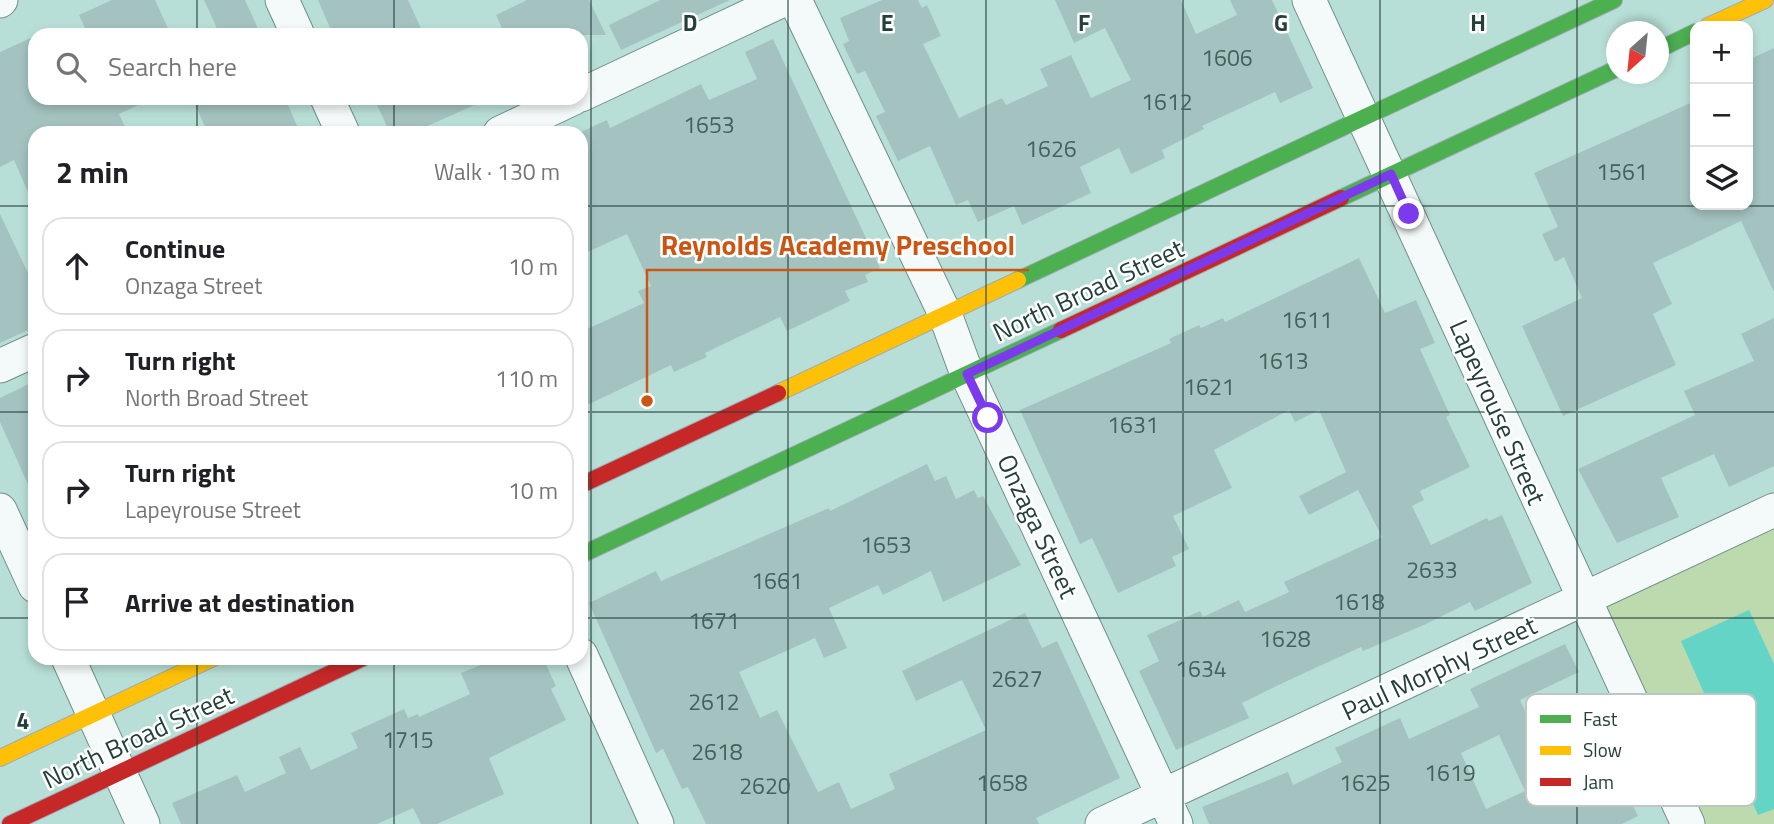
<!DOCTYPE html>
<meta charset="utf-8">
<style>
body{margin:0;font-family:"Titillium Web",sans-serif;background:#f6f6f6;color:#202124}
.controls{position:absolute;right:21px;top:21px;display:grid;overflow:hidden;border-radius:14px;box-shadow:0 4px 10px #0003}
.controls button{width:63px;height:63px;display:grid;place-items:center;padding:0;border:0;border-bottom:2px solid #e0e0e0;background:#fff;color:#202124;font:35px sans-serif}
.compass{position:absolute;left:1606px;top:21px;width:63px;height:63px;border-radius:50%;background:#fff;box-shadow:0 4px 10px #0003;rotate:207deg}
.stop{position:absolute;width:21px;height:21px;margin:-16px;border:5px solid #7c3aed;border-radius:50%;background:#fff}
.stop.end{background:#7c3aed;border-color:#fff;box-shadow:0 2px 7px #0008}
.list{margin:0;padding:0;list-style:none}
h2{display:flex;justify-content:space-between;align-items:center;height:91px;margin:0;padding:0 28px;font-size:30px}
h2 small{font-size:23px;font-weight:400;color:#757577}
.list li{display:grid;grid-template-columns:46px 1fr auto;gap:21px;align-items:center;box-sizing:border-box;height:98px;margin:0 14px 14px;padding:0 14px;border:2px solid #e0e0e0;border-radius:21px}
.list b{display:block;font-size:26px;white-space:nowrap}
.list p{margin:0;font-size:23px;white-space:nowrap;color:#757577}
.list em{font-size:23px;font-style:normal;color:#757577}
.icon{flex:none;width:38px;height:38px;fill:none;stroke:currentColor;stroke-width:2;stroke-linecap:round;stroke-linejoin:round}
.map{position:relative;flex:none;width:1774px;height:824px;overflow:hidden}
.search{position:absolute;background:#fff;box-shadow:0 4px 10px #0003;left:28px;top:28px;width:560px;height:77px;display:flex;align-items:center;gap:18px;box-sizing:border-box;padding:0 24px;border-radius:21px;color:#757577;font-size:26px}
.panel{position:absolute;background:#fff;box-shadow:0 4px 10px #0003;left:28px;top:126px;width:560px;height:539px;border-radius:21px}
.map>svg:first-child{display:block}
.green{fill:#bcdaae}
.water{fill:#63d4c5}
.building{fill:#a4c3c0;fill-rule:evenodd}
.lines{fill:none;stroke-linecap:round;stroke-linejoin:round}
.street-casing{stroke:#708f89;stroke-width:35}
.fast-casing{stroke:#9fadb6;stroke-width:18}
.slow-casing{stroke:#9fadb6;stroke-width:18}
.jam-casing{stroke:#9fadb6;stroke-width:18}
.street{stroke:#f4faf9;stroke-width:33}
.fast{stroke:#4caf50;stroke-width:16}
.slow{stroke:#ffc107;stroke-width:16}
.jam{stroke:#c62828;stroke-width:16}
.route{stroke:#7c3aed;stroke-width:9}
.grid{fill:none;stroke:#24403b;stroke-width:2;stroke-opacity:0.55}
.labels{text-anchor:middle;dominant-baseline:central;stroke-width:5;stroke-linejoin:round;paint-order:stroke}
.number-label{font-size:23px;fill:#44615c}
.street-label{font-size:26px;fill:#24403b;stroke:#fff}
.key{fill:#fff;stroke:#bdc6c4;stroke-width:2}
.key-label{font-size:19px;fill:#24403b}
.grid-label{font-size:23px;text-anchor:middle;font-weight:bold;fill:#24403b;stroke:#fff;stroke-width:5;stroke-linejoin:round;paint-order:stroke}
.leader{fill:none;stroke:#cb5513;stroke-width:2.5}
.callout-dot{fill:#cb5513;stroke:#fff;stroke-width:2.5}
.callout-label{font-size:28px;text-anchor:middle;font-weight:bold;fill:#cb5513;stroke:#fff;stroke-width:5;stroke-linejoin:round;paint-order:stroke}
</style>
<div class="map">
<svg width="1774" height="824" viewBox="0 0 1774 824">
<rect width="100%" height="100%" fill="#b8dfd7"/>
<path class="green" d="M 1774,510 L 1774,824 L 1688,824 L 1584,602 Z"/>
<path class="water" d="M 1749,610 L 1774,664 L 1774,809 L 1758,815 L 1681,641 Z"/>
<path class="building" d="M 112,0 L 155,0 L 171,35 L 88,35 L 79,15 Z
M 204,0 L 245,0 L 261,35 L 220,35 Z
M 318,0 L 408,0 L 424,35 L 333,35 Z
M 527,0 L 589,0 L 606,35 L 505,35 L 496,15 Z
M 660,0 L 730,0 L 621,50 L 609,25 Z
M 882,0 L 918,0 L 922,8 L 927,5 L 941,36 L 923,44 L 959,118 L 1002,98 L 1006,105 L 1048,86 L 1040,69 L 1071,55 L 1091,98 L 1131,80 L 1105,28 L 1074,43 L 1055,0 L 1181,0 L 1196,34 L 1237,15 L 1230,0 L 1272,0 L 1313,88 L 1280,103 L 1275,92 L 1202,126 L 1204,129 L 1162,150 L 1165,158 L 1131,174 L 1119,148 L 1080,167 L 1091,193 L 1022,225 L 1014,206 L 978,222 L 968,200 L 956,205 L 930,146 L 898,161 L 876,116 L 885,112 L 865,71 L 857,74 L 843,44 L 849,41 L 840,18 Z
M 35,36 L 35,98 L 154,98 L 119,114 L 128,133 L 35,133 L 35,208 L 14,160 L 0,167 L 0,52 Z
M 773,39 L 880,268 L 865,275 L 868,282 L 845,291 L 850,301 L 787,331 L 780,317 L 705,353 L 707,357 L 674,372 L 671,365 L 581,408 L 581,332 L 644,303 L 638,291 L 651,286 L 627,234 L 581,255 L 581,132 L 607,120 L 610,128 L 701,84 L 709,100 L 757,79 L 745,52 Z
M 1774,48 L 1774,292 L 1741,221 L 1653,263 L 1672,304 L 1653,314 L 1676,365 L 1563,416 L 1522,326 L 1582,298 L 1564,257 L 1555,262 L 1542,234 L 1558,227 L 1534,173 L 1695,101 L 1695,205 L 1748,205 L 1748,60 Z
M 192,98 L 285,98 L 300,133 L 208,133 Z
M 374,98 L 490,98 L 412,133 L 390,133 Z
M 0,214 L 35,288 L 35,327 L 0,343 Z
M 1359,258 L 1385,313 L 1416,300 L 1435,343 L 1420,349 L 1450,415 L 1446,417 L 1470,467 L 1420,491 L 1424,500 L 1412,506 L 1431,545 L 1487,518 L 1489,521 L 1502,515 L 1532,583 L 1475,611 L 1470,602 L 1426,624 L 1363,651 L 1361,647 L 1287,681 L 1242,703 L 1249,718 L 1176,750 L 1139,671 L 1159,661 L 1147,635 L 1200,611 L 1203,617 L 1239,600 L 1245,612 L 1289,592 L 1284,582 L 1382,537 L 1358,490 L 1309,515 L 1299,496 L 1346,472 L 1319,410 L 1295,422 L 1289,410 L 1214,450 L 1232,488 L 1173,516 L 1189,549 L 1172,557 L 1176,566 L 1118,593 L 1092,538 L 1080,544 L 1020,410 L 1171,343 L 1169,339 L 1199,325 L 1201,328 L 1223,318 L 1225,322 Z
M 1774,318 L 1774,466 L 1729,487 L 1714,454 L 1661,478 L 1679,517 L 1617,543 L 1578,469 L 1695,415 L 1684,391 L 1754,361 L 1741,334 Z
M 35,381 L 35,500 L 0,422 L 0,398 Z
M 927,464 L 935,481 L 946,476 L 956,499 L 974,490 L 978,498 L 983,496 L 1021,565 L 943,602 L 931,571 L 883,595 L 878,585 L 829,608 L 847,648 L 824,658 L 815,638 L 739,672 L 760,718 L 777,710 L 818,792 L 839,782 L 851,809 L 895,789 L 889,774 L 986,730 L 962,680 L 916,701 L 902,671 L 1025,613 L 1042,648 L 1057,641 L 1120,778 L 1036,818 L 1039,824 L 706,824 L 688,787 L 682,789 L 663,749 L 656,753 L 589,603 L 656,571 L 661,581 L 829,508 L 830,511 Z
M 1565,644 L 1579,672 L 1520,700 L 1539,741 L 1588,719 L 1617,790 L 1624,787 L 1638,816 L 1622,824 L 1209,824 L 1202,807 L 1288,772 L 1293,785 L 1342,762 L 1335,748 L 1400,718 L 1409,739 L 1479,707 L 1470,689 ZM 1499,735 L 1525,791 L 1486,809 L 1461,753 Z
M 498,658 L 543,658 L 556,686 L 551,689 L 566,720 L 489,758 L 504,794 L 437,824 L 421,824 L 413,808 L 377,824 L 181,824 L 172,803 L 237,775 L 245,792 L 286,773 L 279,757 L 300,747 L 311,770 L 358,748 L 351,733 L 404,709 L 408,718 L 418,714 L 419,717 L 470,694 L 461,673 Z"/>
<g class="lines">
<defs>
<path id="street" d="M 282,0 L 298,35
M 795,0 L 945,314 L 967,374 L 1176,824
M 1309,0 L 1688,824
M 0,1 L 1,0
M 581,95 L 783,0
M 327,98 L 343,133
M 500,133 L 574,98
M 0,366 L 35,350
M 0,510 L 35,586
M 581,655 L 657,824
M 68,658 L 143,824
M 1102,824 L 1774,510"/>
<path id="fast" d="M 1658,50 L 1695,32
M 1341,198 L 1616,69
M 1018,280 L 1614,0
M 581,555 L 1061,330"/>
<path id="slow" d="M 1708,26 L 1765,0
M 778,393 L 1018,280
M 0,758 L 213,658"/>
<path id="jam" d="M 1061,330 L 1341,198
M 581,485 L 778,393
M 10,824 L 363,658"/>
</defs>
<use href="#street" class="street-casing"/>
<use href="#fast" class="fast-casing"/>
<use href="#slow" class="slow-casing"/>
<use href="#jam" class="jam-casing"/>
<use href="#street" class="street"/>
<use href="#fast" class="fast"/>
<use href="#slow" class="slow"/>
<use href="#jam" class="jam"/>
</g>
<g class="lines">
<path class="route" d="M 988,418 L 967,374 L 1391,174 L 1409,214"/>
</g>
<path class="grid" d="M 197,0 L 197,35M 394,0 L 394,35M 591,0 L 591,824M 788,0 L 788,824M 986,0 L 986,824M 1183,0 L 1183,824M 1380,0 L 1380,824M 1577,0 L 1577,824M 197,98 L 197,133M 394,98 L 394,133M 0,206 L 35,206M 581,206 L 1774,206M 0,412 L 35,412M 581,412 L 1774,412M 0,618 L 35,618M 581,618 L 1774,618M 197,658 L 197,824M 394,658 L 394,824"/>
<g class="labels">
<g class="number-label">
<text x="1227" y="57">1606</text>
<text x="1167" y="101">1612</text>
<text x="709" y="124">1653</text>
<text x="1051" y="148">1626</text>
<text x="1622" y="171">1561</text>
<text x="1307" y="319">1611</text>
<text x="1283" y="360">1613</text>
<text x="1209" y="386">1621</text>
<text x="1133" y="424">1631</text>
<text x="886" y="544">1653</text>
<text x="1432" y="569">2633</text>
<text x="777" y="580">1661</text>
<text x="1359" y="601">1618</text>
<text x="714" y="620">1671</text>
<text x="1285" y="638">1628</text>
<text x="1201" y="668">1634</text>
<text x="1017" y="678">2627</text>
<text x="714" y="701">2612</text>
<text x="408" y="739">1715</text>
<text x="717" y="751">2618</text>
<text x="1450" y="772">1619</text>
<text x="1002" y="782">1658</text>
<text x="1365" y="782">1625</text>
<text x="765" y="785">2620</text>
</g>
<g class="street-label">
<text transform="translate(1088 290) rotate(-25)">North Broad Street</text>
<text transform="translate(1498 412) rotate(66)">Lapeyrouse Street</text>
<text transform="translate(1038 526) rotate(65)">Onzaga Street</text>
<text transform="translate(1439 668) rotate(-25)">Paul Morphy Street</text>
<text transform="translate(138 737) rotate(-25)">North Broad Street</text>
</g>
</g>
<rect x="1526" y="694" width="230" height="112" rx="10" class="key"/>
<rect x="1540" y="715" width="31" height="8" fill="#4caf50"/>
<rect x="1540" y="746" width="31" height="9" fill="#ffc107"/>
<rect x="1540" y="778" width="31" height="8" fill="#c62828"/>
<g class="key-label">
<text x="1583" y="726">Fast</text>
<text x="1583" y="757">Slow</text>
<text x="1583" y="789">Jam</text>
</g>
<g class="grid-label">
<text x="690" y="31">D</text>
<text x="887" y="31">E</text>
<text x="1084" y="31">F</text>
<text x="1281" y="31">G</text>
<text x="1478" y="31">H</text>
<text x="23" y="729">4</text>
</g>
<path class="leader" d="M647 401L647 270H1029"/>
<circle class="callout-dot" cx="647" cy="401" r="7"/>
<g class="callout-label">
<text x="838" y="255">Reynolds Academy Preschool</text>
</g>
</svg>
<div class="controls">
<button>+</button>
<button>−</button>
<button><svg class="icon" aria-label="layers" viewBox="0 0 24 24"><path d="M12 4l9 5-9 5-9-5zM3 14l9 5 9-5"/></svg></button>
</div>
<svg class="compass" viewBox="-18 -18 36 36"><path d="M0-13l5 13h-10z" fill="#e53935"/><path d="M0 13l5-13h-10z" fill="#757577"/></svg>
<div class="stop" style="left:988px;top:418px"></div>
<div class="stop end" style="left:1409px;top:214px"></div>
<div class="search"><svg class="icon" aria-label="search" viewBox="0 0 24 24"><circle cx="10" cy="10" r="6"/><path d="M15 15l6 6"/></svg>Search here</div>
<section class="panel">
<h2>2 min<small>Walk · 130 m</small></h2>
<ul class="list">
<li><svg class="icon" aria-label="ahead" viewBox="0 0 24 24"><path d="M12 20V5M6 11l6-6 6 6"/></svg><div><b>Continue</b><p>Onzaga Street</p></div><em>10 m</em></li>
<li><svg class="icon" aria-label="right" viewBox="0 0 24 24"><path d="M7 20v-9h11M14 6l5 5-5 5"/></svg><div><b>Turn right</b><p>North Broad Street</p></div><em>110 m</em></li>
<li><svg class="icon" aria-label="right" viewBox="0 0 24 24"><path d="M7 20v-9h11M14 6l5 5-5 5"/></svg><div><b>Turn right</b><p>Lapeyrouse Street</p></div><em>10 m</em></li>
<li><svg class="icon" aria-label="arrive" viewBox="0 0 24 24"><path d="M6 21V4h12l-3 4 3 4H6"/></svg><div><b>Arrive at destination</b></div></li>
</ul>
</section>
</div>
